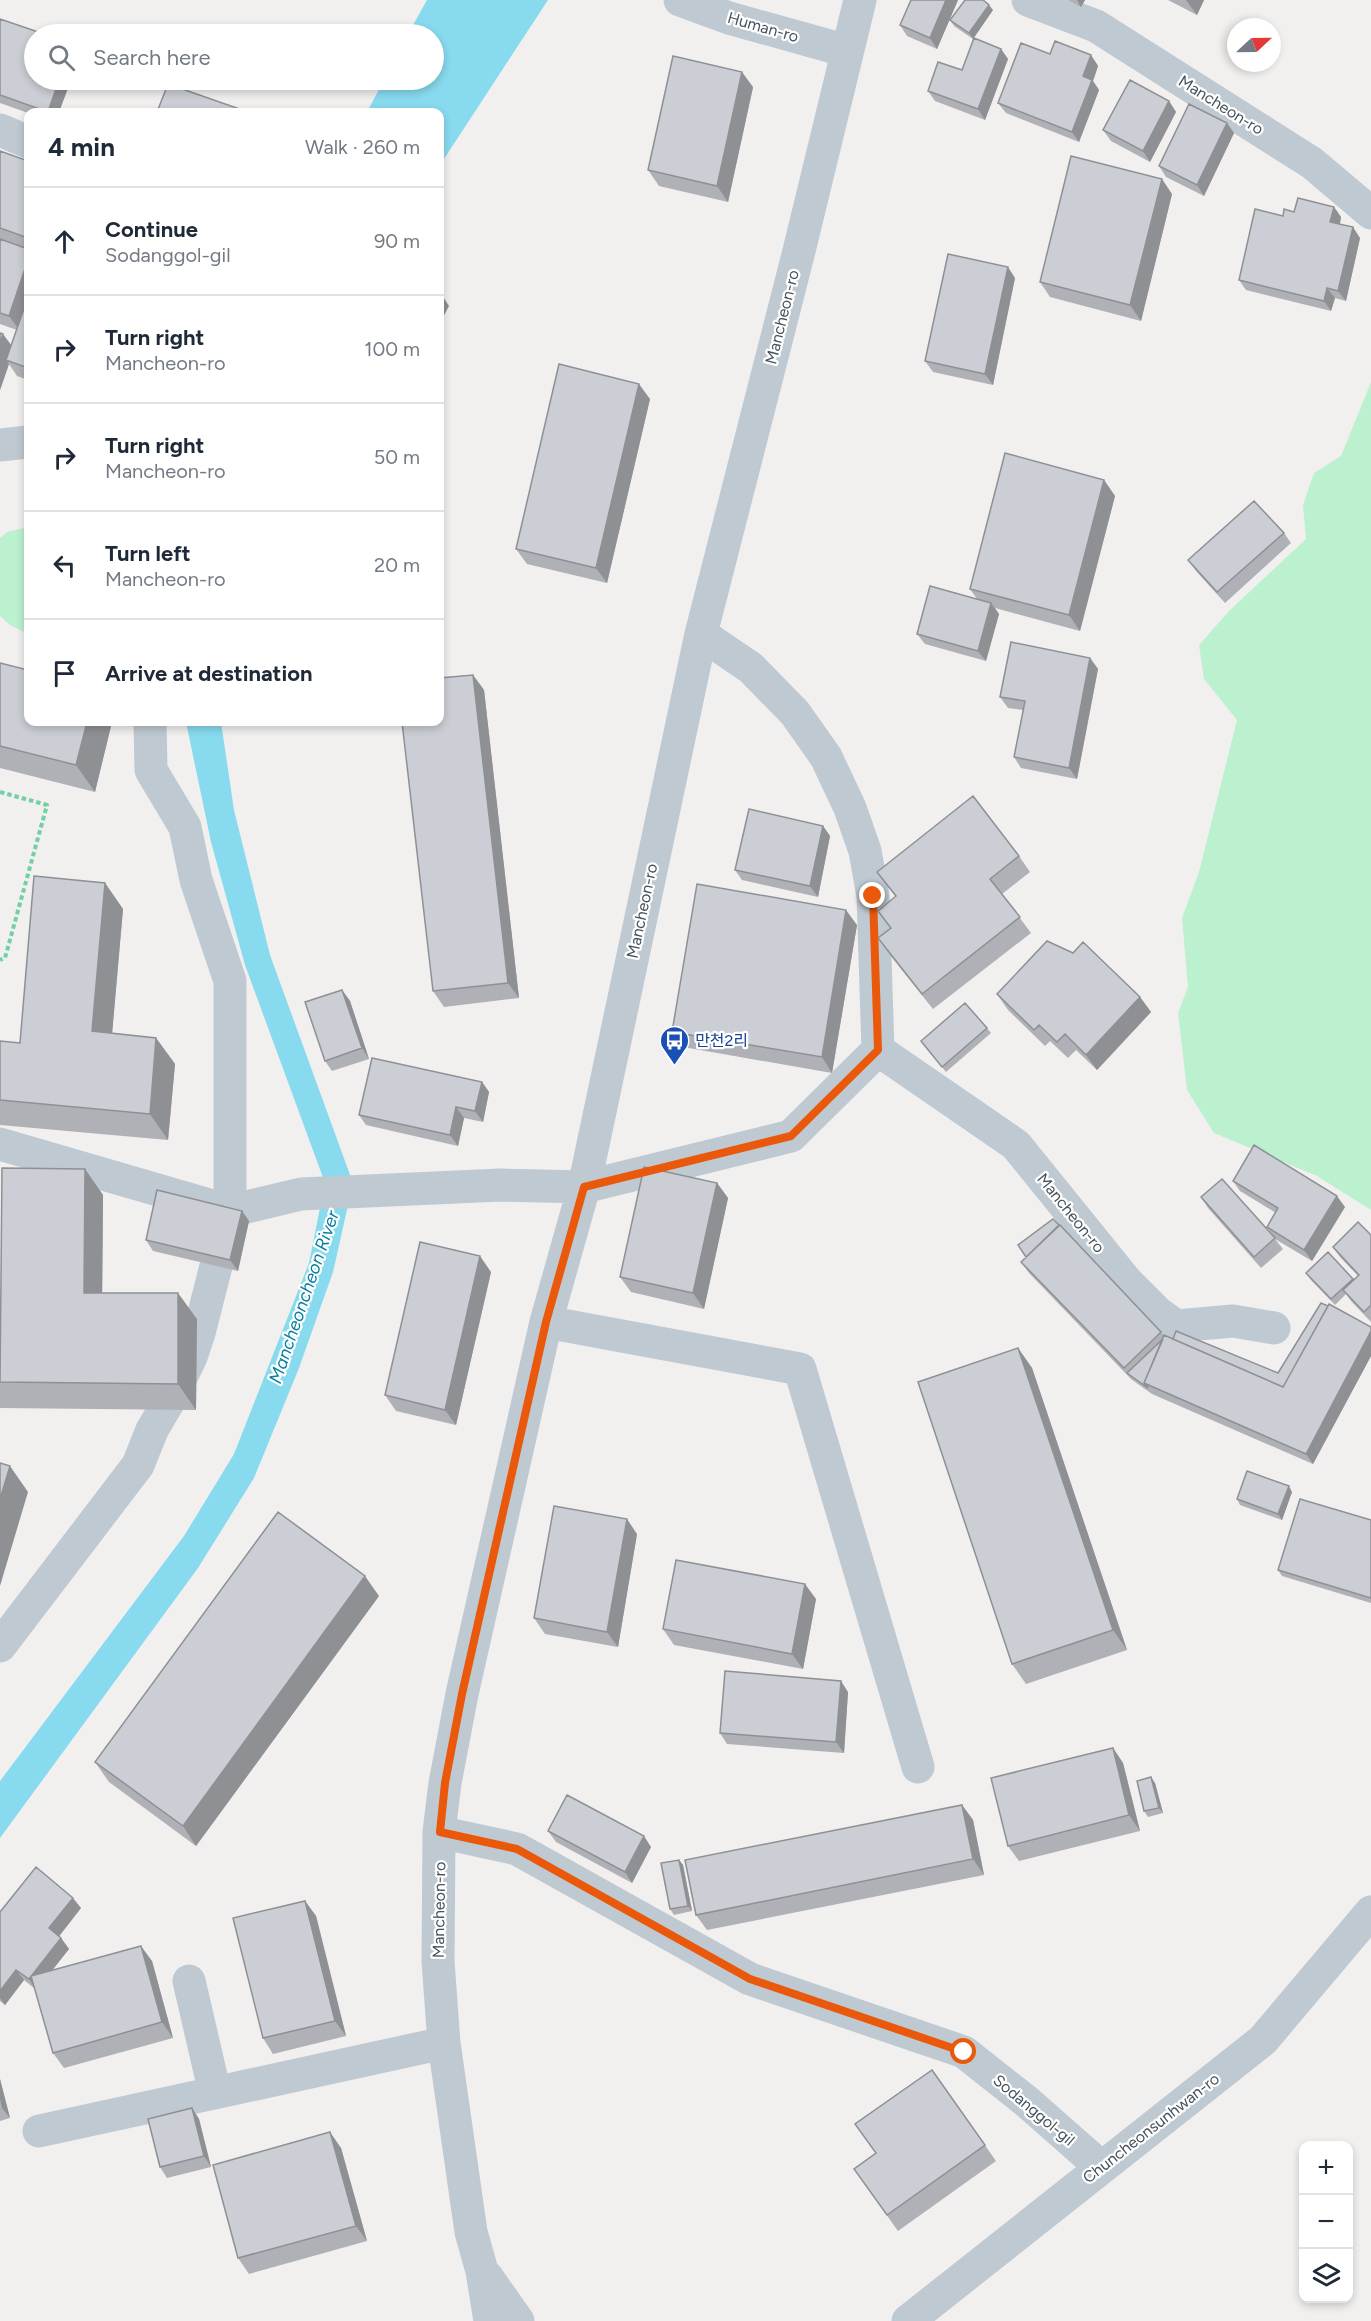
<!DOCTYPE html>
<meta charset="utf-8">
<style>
body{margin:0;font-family:Figtree,"Noto Sans KR",sans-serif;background:#f6f6f7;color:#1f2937}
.controls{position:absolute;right:18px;bottom:18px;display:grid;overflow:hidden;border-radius:12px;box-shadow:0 3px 9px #0003}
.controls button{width:54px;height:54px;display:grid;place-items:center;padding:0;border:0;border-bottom:2px solid #e0e1e3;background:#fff;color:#1f2937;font:30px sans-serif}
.compass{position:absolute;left:1227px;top:18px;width:54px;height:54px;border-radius:50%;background:#fff;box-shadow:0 3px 9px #0003;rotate:68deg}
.stop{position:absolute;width:18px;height:18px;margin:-14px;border:4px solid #ea580c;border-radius:50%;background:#fff}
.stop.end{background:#ea580c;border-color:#fff;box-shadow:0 2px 6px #0008}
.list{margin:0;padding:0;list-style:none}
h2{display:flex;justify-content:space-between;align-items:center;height:78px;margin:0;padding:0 24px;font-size:26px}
h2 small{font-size:20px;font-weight:400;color:#747a83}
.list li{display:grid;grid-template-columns:39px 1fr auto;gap:18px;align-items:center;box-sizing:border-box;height:108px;padding:0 24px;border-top:2px solid #e0e1e3}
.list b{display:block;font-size:22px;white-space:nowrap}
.list p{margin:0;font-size:20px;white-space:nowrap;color:#747a83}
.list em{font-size:20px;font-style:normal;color:#747a83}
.icon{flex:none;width:33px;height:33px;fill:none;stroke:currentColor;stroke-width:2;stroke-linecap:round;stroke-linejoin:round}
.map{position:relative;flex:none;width:1371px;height:2321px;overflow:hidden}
.search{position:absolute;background:#fff;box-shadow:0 3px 9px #0003;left:24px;top:24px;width:420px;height:66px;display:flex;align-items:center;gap:15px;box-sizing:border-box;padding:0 21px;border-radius:33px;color:#747a83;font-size:22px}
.panel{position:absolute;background:#fff;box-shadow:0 3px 9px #0003;left:24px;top:108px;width:420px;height:618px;border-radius:12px}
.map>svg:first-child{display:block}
.green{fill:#bcf1d0}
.water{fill:#88daef}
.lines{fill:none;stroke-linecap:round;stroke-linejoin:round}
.path{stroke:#73d0a2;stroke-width:4;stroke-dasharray:4.5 3;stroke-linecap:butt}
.minor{stroke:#bfc9d1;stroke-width:33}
.wall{fill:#afb1b6}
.shaded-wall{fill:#8e9094}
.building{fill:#cbced4;stroke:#8e9094;stroke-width:1.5}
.route{stroke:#ea580c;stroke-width:8}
.labels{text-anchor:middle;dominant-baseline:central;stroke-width:4.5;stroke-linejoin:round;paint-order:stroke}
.street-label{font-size:16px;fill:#46525d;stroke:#fff}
.transit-label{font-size:16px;fill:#164399;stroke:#fff;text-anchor:start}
.water-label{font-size:18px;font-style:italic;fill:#09809f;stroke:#fff}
</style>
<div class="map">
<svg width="1371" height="2321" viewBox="0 0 1371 2321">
<rect width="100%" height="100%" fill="#f2efef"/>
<path class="green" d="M 1371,382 L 1371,1210 L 1317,1176 L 1214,1133 L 1187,1090 L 1178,1013 L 1188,987 L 1182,918 L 1199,872 L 1237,720 L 1204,679 L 1199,645 L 1229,611 L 1306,539 L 1303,505 L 1314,473 L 1341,456 Z
M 28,527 L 28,634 L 10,625 L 0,616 L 0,538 L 7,532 Z"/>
<path class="water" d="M 427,0 L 548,0 L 440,165 L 440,112 L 367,112 L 384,80 L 434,80 L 434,34 L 408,34 Z
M 186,722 L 221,722 L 234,810 L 270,955 L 353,1183 L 333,1272 L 299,1368 L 254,1478 L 198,1568 L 0,1838 L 0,1781 L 184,1536 L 234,1454 L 309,1263 L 325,1183 L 245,965 L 211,842 Z"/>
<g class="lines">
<path class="path" d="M 0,792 L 47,805 L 5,958 L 0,960"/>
<path class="minor" d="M 680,0 L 729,18 L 847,51
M 1028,0 L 1096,26 L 1312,163 L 1371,213
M 0,130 L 28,142
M 0,445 L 28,442
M 701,634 L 751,668 L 795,713 L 826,757 L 850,808 L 865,851 L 873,896 L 878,1050
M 0,1144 L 230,1211 L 301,1194 L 501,1185 L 584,1187 L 791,1136 L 878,1050 L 1016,1145 L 1126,1281 L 1158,1313 L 1176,1326 L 1233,1321 L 1274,1328
M 546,1322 L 800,1369 L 918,1767
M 0,1646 L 138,1465 L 152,1430 L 172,1396 L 191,1357 L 199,1333 L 230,1211 L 230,981 L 196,880 L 185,827 L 151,770 L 150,722
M 439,1832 L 517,1849 L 750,1979 L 964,2052 L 1026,2101 L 1101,2167
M 189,1981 L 215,2093
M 39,2131 L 444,2043
M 487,2277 L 518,2321
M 490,2321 L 482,2271 L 471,2232 L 444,2043 L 438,1961 L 439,1832 L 445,1783 L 462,1694 L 546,1322 L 584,1187 L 701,634 L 798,255 L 860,0
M 908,2321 L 1263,2040 L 1371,1912"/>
</g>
<path class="wall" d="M 911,0 L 958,0 L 937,49 L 907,36 L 900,25 Z
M 1068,0 L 1085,0 L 1081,7 Z
M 1168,0 L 1204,0 L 1197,15 Z
M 993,10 L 973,39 L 954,26 L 950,20 Z
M 0,19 L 34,80 L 71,80 L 59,112 L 28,112 L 28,113 L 0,103 Z
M 1001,49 L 1008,59 L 985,120 L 935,101 L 928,91 Z
M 1050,54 L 1091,55 L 1098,66 L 1093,81 L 1099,90 L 1079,142 L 1006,113 L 998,103 Z
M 753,87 L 728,202 L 659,186 L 648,170 Z
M 1169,101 L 1176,112 L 1150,162 L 1111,141 L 1103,130 Z
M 1227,123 L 1234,133 L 1204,196 L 1166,177 L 1159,166 Z
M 0,151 L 28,161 L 28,380 L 17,376 L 9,364 L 0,390 L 0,333 L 12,346 L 17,330 L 0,324 Z
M 1172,194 L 1141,321 L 1050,297 L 1040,282 Z
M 1334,207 L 1341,217 L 1340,224 L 1360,238 L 1346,301 L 1335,298 L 1331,311 L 1246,290 L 1239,280 L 1283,216 L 1294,212 Z
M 1015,278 L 993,385 L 933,372 L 925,361 Z
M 650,399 L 607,583 L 527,564 L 516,549 Z
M 1104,480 L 1115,496 L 1080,631 L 995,608 L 999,614 L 986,661 L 925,644 L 917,634 L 977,599 L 970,589 Z
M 1284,533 L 1291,543 L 1225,603 L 1196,571 L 1188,560 Z
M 1090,658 L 1098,669 L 1077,779 L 1021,768 L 1014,757 L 1023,710 L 1008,708 L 1000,697 Z
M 0,663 L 112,722 L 95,792 L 0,768 Z
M 473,675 L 484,690 L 519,998 L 444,1007 L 433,991 Z
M 823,826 L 830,836 L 818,897 L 742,880 L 735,870 Z
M 1019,856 L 1030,872 L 1002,894 L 1031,933 L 933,1009 L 889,954 L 878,938 L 891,929 L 878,911 L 896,897 L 877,872 Z
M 105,883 L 123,909 L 112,1033 L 156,1038 L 175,1064 L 168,1140 L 0,1125 L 0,1041 L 20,1043 Z
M 857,925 L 832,1073 L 683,1047 L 672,1032 Z
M 342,990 L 350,1001 L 369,1059 L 332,1071 L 325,1061 Z
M 997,994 L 1140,997 L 1151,1012 L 1097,1070 L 1076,1050 L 1068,1058 L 1050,1041 L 1045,1046 L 1008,1010 Z
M 987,1028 L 991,1033 L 946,1072 L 921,1041 Z
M 482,1082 L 489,1092 L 483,1122 L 464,1118 L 458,1146 L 366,1125 L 359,1115 Z
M 85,1169 L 103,1195 L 102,1293 L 197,1319 L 196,1410 L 0,1408 L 0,1313 L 1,1313 Z
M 1233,1181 L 1345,1207 L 1312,1261 L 1275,1239 L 1283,1249 L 1261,1268 L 1208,1208 L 1201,1197 L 1273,1236 L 1267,1227 L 1276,1213 L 1240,1191 Z
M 717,1183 L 728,1198 L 704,1309 L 631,1292 L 620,1277 Z
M 242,1211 L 249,1221 L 238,1271 L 153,1251 L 146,1240 Z
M 1371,1235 L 1371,1322 L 1351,1301 L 1346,1294 L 1335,1305 L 1310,1279 L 1306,1273 L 1328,1252 L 1354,1280 L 1358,1276 L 1340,1257 L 1333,1247 Z
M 1021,1262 L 1161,1332 L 1164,1336 L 1278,1373 L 1371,1327 L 1371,1356 L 1313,1464 L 1152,1394 L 1131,1379 L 1029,1273 Z
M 491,1272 L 456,1425 L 396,1411 L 385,1395 Z
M 1018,1348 L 1032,1368 L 1127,1650 L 1026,1684 L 1012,1664 Z
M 1292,1492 L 1282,1520 L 1240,1505 L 1237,1499 Z
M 1371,1520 L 1371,1603 L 1282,1576 L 1278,1570 Z
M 637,1534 L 618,1647 L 545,1634 L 534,1618 Z
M 379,1596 L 196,1846 L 109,1782 L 95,1762 Z
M 816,1599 L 803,1669 L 674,1645 L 663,1629 Z
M 848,1692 L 844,1753 L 727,1744 L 720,1733 Z
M 1113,1748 L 1123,1763 L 1140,1831 L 1019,1861 L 1008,1846 Z
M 1155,1783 L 1163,1813 L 1148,1817 L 1144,1811 Z
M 962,1805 L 973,1820 L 984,1875 L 707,1930 L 696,1915 Z
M 548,1831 L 651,1847 L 632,1883 L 556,1842 Z
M 679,1860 L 683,1865 L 692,1911 L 674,1915 L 670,1909 Z
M 305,1901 L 316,1916 L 346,2036 L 273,2054 L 263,2038 Z
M 81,1908 L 59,1936 L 61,1938 L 69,1949 L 52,1971 L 152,1961 L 173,2038 L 64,2068 L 53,2053 L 35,1989 L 24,1980 L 5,2005 L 0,2001 L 0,1912 Z
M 932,2070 L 996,2161 L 898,2231 L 854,2169 L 876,2153 Z
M 0,2079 L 10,2118 L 0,2121 Z
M 192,2108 L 199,2119 L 211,2167 L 167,2178 L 160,2167 Z
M 341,2148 L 367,2241 L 249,2274 L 238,2258 Z"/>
<path class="shaded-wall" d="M 946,0 L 958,0 L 937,49 L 930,38 Z
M 1077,0 L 1085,0 L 1081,7 Z
M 1186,0 L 1204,0 L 1197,15 Z
M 989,5 L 993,10 L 973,39 L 969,33 Z
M 1001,49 L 1008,59 L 985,120 L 978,109 Z
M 1091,55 L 1098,66 L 1093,81 L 1099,90 L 1079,142 L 1072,132 L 1083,76 Z
M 742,72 L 753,87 L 728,202 L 717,186 Z
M 59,80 L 71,80 L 59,112 L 48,112 Z
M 1169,101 L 1176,112 L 1150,162 L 1143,151 Z
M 1227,123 L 1234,133 L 1204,196 L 1197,185 Z
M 1162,179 L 1172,194 L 1141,321 L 1130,305 Z
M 1334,207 L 1341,217 L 1338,233 L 1330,222 Z
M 1353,227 L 1360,238 L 1346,301 L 1338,291 Z
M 28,260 L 28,307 L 20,331 L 9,316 Z
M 1008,267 L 1015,278 L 993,385 L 985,374 Z
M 1327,288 L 1335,298 L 1331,311 L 1324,301 Z
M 442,295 L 449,306 L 440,323 L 440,299 Z
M 3,334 L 14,349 L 6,360 L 9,364 L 0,390 L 0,343 Z
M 639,384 L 650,399 L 607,583 L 596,568 Z
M 1104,480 L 1115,496 L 1080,631 L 1069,615 Z
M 991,603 L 999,614 L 986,661 L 978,651 Z
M 1090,658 L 1098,669 L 1077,779 L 1069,768 Z
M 473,675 L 484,690 L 519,998 L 508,983 Z
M 87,722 L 112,722 L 95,792 L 76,765 Z
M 823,826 L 830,836 L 818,897 L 810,886 Z
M 105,883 L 123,909 L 110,1058 L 92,1031 Z
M 846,910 L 857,925 L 832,1073 L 822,1057 Z
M 342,990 L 350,1001 L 369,1059 L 362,1048 Z
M 1140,997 L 1151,1012 L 1097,1070 L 1086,1055 Z
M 156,1038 L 175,1064 L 168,1140 L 150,1114 Z
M 482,1082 L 489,1092 L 483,1122 L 475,1111 Z
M 456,1107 L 464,1118 L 458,1146 L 450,1135 Z
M 85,1169 L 103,1195 L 102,1319 L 84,1293 Z
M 717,1183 L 728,1198 L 704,1309 L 693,1293 Z
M 1337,1196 L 1345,1207 L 1312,1261 L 1304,1250 Z
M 242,1211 L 249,1221 L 238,1271 L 230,1260 Z
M 480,1256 L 491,1272 L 456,1425 L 445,1410 Z
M 178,1293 L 197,1319 L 196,1410 L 178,1384 Z
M 1371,1331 L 1371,1356 L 1313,1464 L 1306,1454 Z
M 1018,1348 L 1032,1368 L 1127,1650 L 1113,1630 Z
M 10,1466 L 28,1492 L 0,1586 L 0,1499 Z
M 1289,1486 L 1292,1492 L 1282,1520 L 1278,1514 Z
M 627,1519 L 637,1534 L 618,1647 L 607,1632 Z
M 365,1576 L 379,1596 L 196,1846 L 183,1826 Z
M 805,1584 L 816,1599 L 803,1669 L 792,1654 Z
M 841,1681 L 848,1692 L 844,1753 L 836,1742 Z
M 1113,1748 L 1123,1763 L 1140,1831 L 1129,1815 Z
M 1151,1777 L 1155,1783 L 1163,1813 L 1159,1808 Z
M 962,1805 L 973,1820 L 984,1875 L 973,1859 Z
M 644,1836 L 651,1847 L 632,1883 L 625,1872 Z
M 679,1860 L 683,1865 L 692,1911 L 688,1906 Z
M 73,1898 L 81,1908 L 57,1939 L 49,1928 Z
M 305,1901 L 316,1916 L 346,2036 L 335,2021 Z
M 61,1938 L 69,1949 L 36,1990 L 29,1979 Z
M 141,1946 L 152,1961 L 173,2038 L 162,2022 Z
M 16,1970 L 24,1980 L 5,2005 L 0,1998 L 0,1991 Z
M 0,2079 L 10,2118 L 2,2108 L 0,2099 Z
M 192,2108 L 199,2119 L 211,2167 L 204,2156 Z
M 330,2132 L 341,2148 L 367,2241 L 356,2226 Z"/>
<path class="building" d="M 911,0 L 946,0 L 930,38 L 900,25 Z
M 965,0 L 983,0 L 989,5 L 969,33 L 950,20 Z
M 0,19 L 44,34 L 34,34 L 34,80 L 59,80 L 48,112 L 0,95 Z
M 974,38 L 1001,49 L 978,109 L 928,91 L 938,62 L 962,70 Z
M 1055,41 L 1091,55 L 1083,76 L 1092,80 L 1072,132 L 998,103 L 1021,43 L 1050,54 Z
M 673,56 L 742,72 L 717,186 L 648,170 Z
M 1130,80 L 1169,101 L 1143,151 L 1103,130 Z
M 168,84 L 248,112 L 157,112 Z
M 1189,104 L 1227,123 L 1197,185 L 1159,166 Z
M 0,151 L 28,161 L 28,238 L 0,228 Z
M 1071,156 L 1162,179 L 1130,305 L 1040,282 Z
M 1298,198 L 1334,207 L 1330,222 L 1353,227 L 1338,291 L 1327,288 L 1324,301 L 1239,280 L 1255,209 L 1283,216 L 1284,209 L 1294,212 Z
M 0,239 L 28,249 L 28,260 L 9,316 L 0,313 Z
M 948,254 L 1008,267 L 985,374 L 925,361 Z
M 28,297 L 28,368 L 6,360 Z
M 0,333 L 3,334 L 0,343 Z
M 559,364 L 639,384 L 596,568 L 516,549 Z
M 1005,453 L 1104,480 L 1069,615 L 970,589 Z
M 1254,501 L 1284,533 L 1217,592 L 1188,560 Z
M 930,586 L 991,603 L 978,651 L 917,634 Z
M 1011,642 L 1090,658 L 1069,768 L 1014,757 L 1025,701 L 1000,697 Z
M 0,663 L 28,670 L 28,722 L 87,722 L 76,765 L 0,746 Z
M 473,675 L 508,983 L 433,991 L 402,722 L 440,722 L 440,678 Z
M 973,796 L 1019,856 L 990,879 L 1020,917 L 922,994 L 878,938 L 891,928 L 878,911 L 896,896 L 877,872 Z
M 749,809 L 823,826 L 810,886 L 735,870 Z
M 34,876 L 105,883 L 92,1031 L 156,1038 L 150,1114 L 0,1100 L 0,1041 L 20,1043 Z
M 697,884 L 846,910 L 822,1057 L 672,1032 Z
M 1047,941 L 1073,953 L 1083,942 L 1140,997 L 1086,1055 L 1065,1034 L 1057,1042 L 1039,1025 L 1034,1030 L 997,994 Z
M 342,990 L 362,1048 L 325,1061 L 305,1002 Z
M 965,1003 L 987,1028 L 942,1067 L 921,1041 Z
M 372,1058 L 482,1082 L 475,1111 L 456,1107 L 450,1135 L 359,1115 Z
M 1254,1145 L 1337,1196 L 1304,1250 L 1267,1227 L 1278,1208 L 1233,1181 Z
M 644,1167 L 717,1183 L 693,1293 L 620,1277 Z
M 2,1168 L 85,1169 L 84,1293 L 178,1293 L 178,1384 L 0,1382 Z
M 1222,1179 L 1275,1238 L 1254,1257 L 1201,1197 Z
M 157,1190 L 242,1211 L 230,1260 L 146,1240 Z
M 1053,1219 L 1059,1225 L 1026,1257 L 1018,1245 Z
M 1358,1222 L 1371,1235 L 1371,1305 L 1364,1312 L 1343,1290 L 1359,1275 L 1333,1247 Z
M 1060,1225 L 1161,1332 L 1124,1368 L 1021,1262 Z
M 420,1242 L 480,1256 L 445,1410 L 385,1395 Z
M 1328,1252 L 1353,1279 L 1331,1299 L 1306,1273 Z
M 1321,1303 L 1328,1306 L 1283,1387 L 1173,1339 L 1176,1331 L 1278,1373 Z
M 1329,1304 L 1371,1327 L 1371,1331 L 1306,1454 L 1144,1383 L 1164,1335 L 1283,1387 Z
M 1163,1339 L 1144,1383 L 1148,1388 L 1127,1373 Z
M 1018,1348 L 1113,1630 L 1012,1664 L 918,1382 Z
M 0,1463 L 10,1466 L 0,1499 Z
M 1247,1471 L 1289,1486 L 1278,1514 L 1237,1499 Z
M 1300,1499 L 1371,1520 L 1371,1598 L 1278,1570 Z
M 554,1506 L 627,1519 L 607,1632 L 534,1618 Z
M 278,1512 L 365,1576 L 183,1826 L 95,1762 Z
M 676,1560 L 805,1584 L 792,1654 L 663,1629 Z
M 725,1671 L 841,1681 L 836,1742 L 720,1733 Z
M 1113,1748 L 1129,1815 L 1008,1846 L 991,1778 Z
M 1151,1777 L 1159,1808 L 1144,1811 L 1137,1781 Z
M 567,1795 L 644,1836 L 625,1872 L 548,1831 Z
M 962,1805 L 973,1859 L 696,1915 L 685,1860 Z
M 679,1860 L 688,1906 L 670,1909 L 661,1863 Z
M 36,1867 L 73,1898 L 49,1928 L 61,1938 L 29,1979 L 16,1970 L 0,1991 L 0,1912 Z
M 305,1901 L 335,2021 L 263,2038 L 233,1918 Z
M 141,1946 L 162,2022 L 53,2053 L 31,1976 Z
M 932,2070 L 985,2145 L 887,2215 L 854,2169 L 876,2153 L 855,2124 Z
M 192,2108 L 204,2156 L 160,2167 L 148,2119 Z
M 330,2132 L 356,2226 L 238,2258 L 213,2165 Z"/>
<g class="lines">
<path class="route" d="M 873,896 L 878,1050 L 791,1136 L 584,1187 L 546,1322 L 462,1694 L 445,1783 L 440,1832 L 517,1849 L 750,1979 L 964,2052"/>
</g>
<defs>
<symbol id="bus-pin" viewBox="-11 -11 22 30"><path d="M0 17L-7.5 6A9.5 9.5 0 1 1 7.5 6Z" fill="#1a4fb4" stroke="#fff"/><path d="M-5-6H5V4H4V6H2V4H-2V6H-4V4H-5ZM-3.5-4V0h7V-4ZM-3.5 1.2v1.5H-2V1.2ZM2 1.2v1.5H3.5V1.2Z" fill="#fff"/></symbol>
</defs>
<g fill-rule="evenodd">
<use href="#bus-pin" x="658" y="1024" width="33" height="45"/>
</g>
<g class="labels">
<g class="street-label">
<text transform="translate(763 27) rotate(16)">Human-ro</text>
<text transform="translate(1221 105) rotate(32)">Mancheon-ro</text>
<text transform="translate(782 317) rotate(-76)">Mancheon-ro</text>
<text transform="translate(642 911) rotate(-78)">Mancheon-ro</text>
<text transform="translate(1071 1213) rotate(51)">Mancheon-ro</text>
<text transform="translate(439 1910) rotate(-89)">Mancheon-ro</text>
<text transform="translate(1034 2110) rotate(40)">Sodanggol-gil</text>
<text transform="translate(1151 2128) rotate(-38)">Chuncheonsunhwan-ro</text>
</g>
<g class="transit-label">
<text x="695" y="1040">만천2리</text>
</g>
<g class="water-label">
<text transform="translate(304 1297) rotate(-71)">Mancheoncheon River</text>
</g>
</g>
</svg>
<div class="controls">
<button>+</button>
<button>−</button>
<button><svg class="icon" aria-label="layers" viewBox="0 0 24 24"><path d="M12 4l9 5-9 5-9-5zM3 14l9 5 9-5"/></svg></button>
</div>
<svg class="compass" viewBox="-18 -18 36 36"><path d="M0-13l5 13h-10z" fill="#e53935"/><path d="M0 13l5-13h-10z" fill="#747a83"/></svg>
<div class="stop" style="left:964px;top:2052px"></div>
<div class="stop end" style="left:873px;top:896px"></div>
<div class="search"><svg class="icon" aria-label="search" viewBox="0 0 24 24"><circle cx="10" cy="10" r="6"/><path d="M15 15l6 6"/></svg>Search here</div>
<section class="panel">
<h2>4 min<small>Walk · 260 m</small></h2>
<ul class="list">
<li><svg class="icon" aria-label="ahead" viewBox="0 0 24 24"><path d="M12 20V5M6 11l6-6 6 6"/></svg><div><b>Continue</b><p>Sodanggol-gil</p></div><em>90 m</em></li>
<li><svg class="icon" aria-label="right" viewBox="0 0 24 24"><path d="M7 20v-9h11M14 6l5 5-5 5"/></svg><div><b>Turn right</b><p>Mancheon-ro</p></div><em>100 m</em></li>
<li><svg class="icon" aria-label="right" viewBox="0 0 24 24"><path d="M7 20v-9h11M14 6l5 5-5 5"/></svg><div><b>Turn right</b><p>Mancheon-ro</p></div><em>50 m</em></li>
<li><svg class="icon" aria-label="left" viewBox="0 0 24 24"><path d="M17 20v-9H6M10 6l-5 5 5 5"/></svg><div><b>Turn left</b><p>Mancheon-ro</p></div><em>20 m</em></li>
<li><svg class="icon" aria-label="arrive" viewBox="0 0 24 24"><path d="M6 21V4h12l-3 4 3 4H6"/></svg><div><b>Arrive at destination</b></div></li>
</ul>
</section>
</div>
